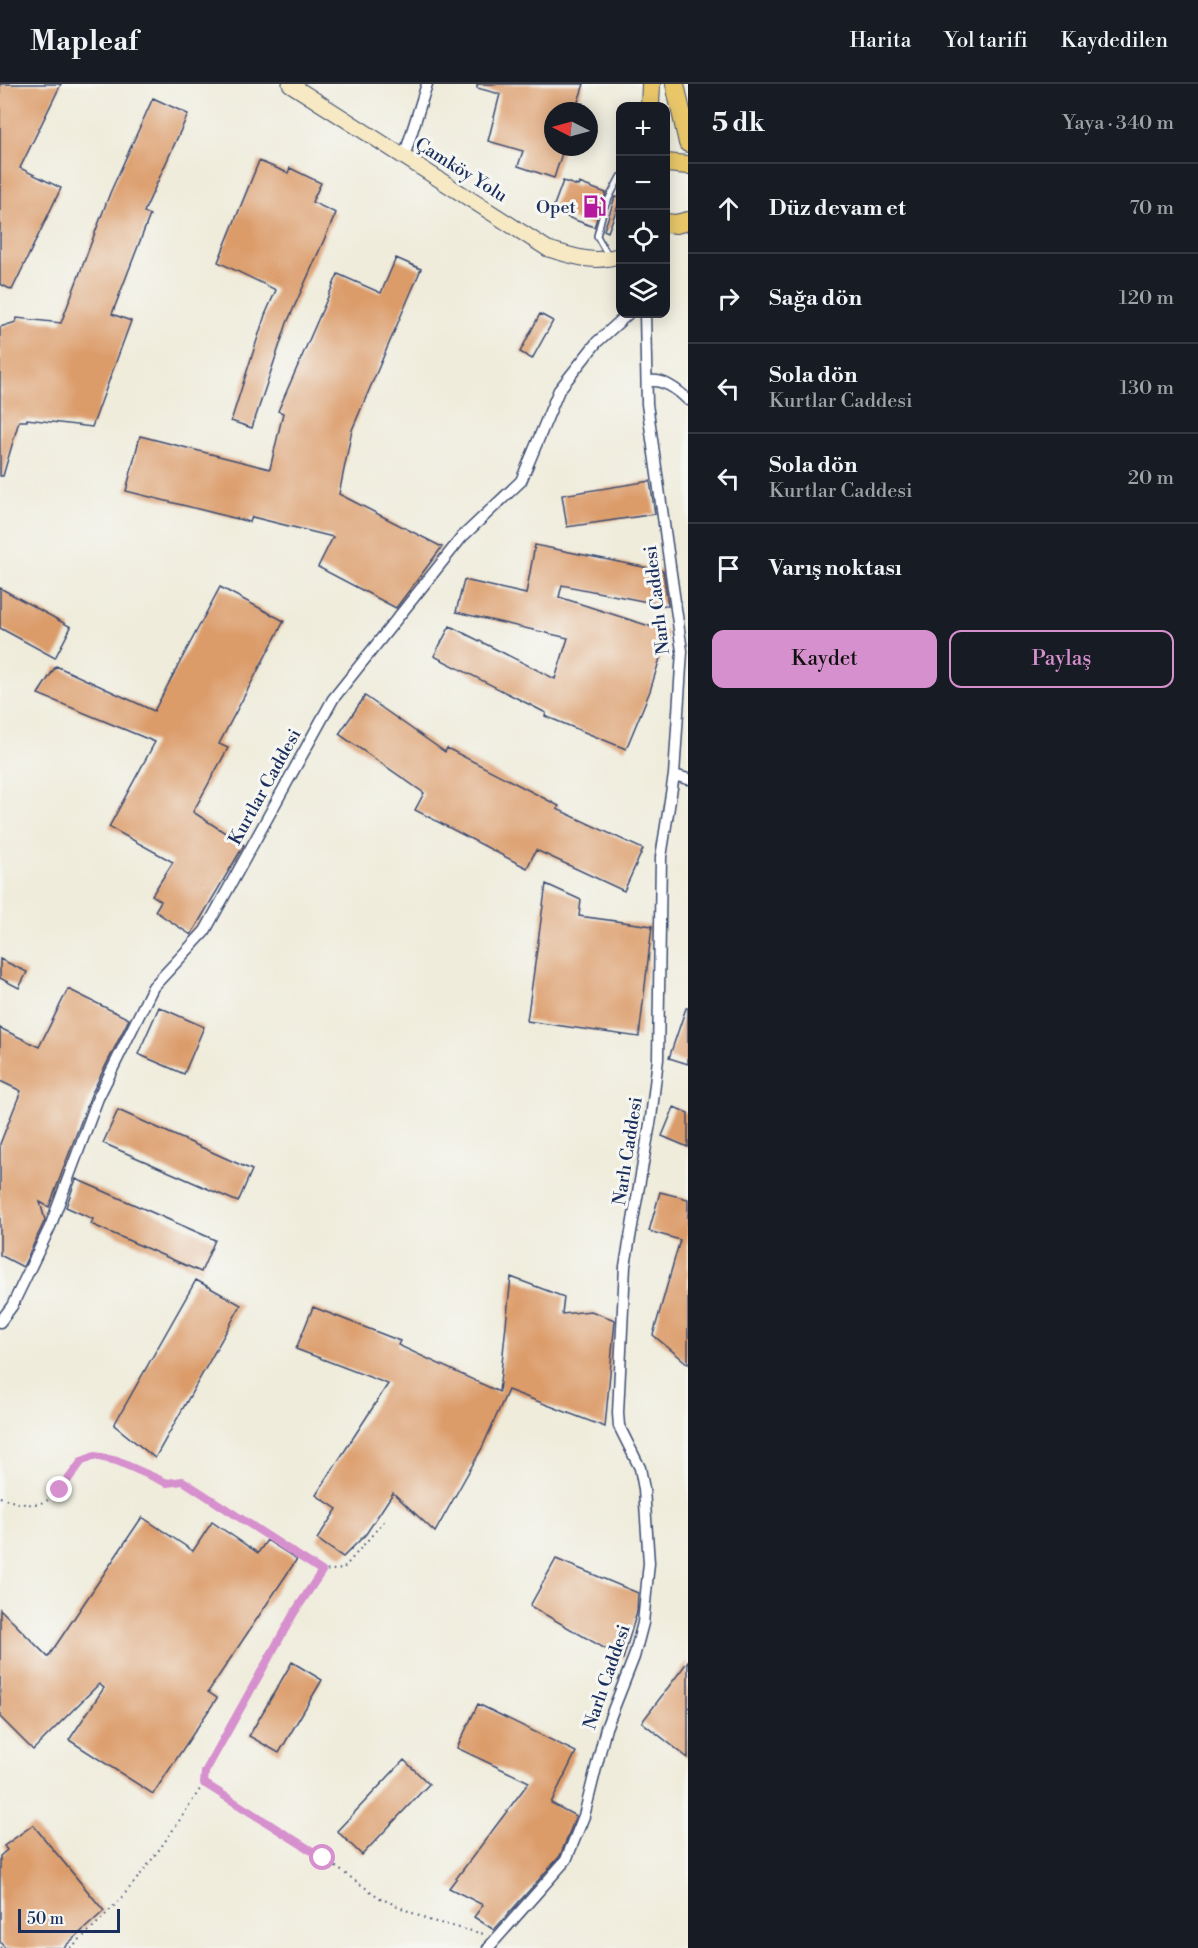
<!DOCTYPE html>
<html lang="tr">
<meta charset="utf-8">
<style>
body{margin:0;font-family:"Libre Bodoni",serif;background:#242831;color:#f1f3f6}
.controls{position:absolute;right:18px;top:18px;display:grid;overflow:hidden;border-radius:12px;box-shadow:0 3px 15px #0003}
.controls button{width:54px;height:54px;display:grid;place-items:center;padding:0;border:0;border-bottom:2px solid #363941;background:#171b24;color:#f1f3f6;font:30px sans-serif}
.compass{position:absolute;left:544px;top:18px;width:54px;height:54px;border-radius:50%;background:#171b24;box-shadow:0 3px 15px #0003;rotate:276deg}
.scale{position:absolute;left:18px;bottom:15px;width:102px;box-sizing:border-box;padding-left:6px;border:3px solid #1b2f5e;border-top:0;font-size:16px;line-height:21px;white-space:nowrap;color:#1b2f5e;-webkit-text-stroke:4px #f6f6f2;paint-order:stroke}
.stop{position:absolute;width:18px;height:18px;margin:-14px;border:4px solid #d690ce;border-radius:50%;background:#fff}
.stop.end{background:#d690ce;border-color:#fff;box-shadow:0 2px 6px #0008}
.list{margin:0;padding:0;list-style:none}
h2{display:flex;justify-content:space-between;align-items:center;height:78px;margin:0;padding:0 24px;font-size:26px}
h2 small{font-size:20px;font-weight:400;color:#9ea1a6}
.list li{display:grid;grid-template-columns:39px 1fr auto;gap:18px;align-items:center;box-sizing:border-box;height:90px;padding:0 24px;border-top:2px solid #363941}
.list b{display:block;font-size:22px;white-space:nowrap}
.list p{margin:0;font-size:20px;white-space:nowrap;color:#9ea1a6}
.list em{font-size:20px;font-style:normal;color:#9ea1a6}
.actions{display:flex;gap:12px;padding:18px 24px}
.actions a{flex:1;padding:14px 0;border:2px solid #d690ce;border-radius:12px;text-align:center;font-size:21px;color:#d690ce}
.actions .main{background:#d690ce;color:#111}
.icon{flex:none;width:33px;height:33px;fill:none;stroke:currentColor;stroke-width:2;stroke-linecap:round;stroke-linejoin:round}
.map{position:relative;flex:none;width:688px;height:1864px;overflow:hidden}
header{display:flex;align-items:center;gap:36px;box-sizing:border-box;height:84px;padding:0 30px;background:#171b24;border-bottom:2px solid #363941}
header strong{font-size:28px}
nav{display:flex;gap:33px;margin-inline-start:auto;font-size:21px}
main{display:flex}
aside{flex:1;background:#171b24}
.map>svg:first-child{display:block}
.building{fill:#dc9c6b}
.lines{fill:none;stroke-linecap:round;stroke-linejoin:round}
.service-casing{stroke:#3b4b71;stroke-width:8}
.minor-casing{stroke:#3b4b71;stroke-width:13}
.secondary-casing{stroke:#3b4b71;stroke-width:17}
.primary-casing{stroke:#3b4b71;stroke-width:20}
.path{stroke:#3b4b71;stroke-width:2;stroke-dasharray:1.5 4.5;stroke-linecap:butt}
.service{stroke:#fff;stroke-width:5}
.minor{stroke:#fff;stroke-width:10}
.secondary{stroke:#f6e9c3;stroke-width:15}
.primary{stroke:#e9c769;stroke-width:18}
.route{stroke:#d690ce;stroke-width:8}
.labels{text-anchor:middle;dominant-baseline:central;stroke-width:6;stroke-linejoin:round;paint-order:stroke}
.street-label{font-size:18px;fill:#1b2f5e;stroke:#f6f6f2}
.poi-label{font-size:18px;fill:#1b2f5e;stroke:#f6f6f2;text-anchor:end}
</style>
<header>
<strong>Mapleaf</strong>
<nav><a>Harita</a><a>Yol tarifi</a><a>Kaydedilen</a></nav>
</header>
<main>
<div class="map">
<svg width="688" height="1864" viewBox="0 0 688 1864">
<rect width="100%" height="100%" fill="#f6f6f2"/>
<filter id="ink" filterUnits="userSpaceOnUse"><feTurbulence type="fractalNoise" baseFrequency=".0167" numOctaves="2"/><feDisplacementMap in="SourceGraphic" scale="12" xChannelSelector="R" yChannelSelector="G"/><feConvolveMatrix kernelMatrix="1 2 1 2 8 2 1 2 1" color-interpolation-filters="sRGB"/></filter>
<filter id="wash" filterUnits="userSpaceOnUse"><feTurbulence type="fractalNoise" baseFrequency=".008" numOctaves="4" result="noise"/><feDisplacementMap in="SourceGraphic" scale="24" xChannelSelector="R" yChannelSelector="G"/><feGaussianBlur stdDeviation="1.35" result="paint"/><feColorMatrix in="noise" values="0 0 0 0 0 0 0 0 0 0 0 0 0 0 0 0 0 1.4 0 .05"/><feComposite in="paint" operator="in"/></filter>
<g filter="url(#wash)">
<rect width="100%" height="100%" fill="#efecdb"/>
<g id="blocks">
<path class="building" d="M 0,0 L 61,0 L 20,84 L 61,104 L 12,206 L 0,200 Z
M 477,0 L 584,0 L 575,27 L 553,27 L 553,63 L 564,63 L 554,94 L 518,82 L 523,67 L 488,57 L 500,10 L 477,4 Z
M 153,14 L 188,30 L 144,128 L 150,131 L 112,230 L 131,237 L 92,343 L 27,335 L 27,337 L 19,337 L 3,392 L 0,392 L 0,243 L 16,238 L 17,234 L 61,239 L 110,109 Z
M 259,77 L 288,89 L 290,84 L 321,99 L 312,118 L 336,129 L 287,239 L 252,344 L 231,337 L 265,231 L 276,206 L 218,178 Z
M 563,97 L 578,102 L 579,99 L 606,109 L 594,143 L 567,133 L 568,129 L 553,124 Z
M 615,113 L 621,114 L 608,148 L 604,146 Z
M 396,174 L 421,185 L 352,346 L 339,410 L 442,463 L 396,524 L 318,483 L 333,453 L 252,433 L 250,438 L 126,407 L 140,352 L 270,385 L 283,329 L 278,327 L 338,190 L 381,209 Z
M 540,230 L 553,237 L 532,275 L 520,268 Z
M 650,397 L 655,430 L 567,443 L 562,411 Z
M 535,461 L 663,487 L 668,522 L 562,501 L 559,513 L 668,548 L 650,607 L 626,665 L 545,632 L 546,629 L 434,572 L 450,542 L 555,595 L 568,554 L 456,528 L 464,496 L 526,510 Z
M 220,503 L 284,537 L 219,660 L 228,664 L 193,728 L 244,761 L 191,851 L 155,827 L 161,817 L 152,811 L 173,778 L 109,743 L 155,658 L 38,610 L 56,582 L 154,627 Z
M 0,504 L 71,543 L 55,574 L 0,544 Z
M 365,612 L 445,668 L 447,664 L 559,722 L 557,725 L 643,765 L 624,807 L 536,766 L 527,784 L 415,726 L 424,709 L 339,650 Z
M 546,800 L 581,816 L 579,832 L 652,842 L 639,953 L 527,937 Z
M 0,875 L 27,888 L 19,904 L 0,894 Z
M 68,905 L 129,935 L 91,1011 L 49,1123 L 40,1118 L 45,1136 L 23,1183 L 0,1171 L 0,1060 L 21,1007 L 0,997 L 0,944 L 39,963 Z
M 159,923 L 204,943 L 184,990 L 138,970 Z
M 686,924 L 688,924 L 688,980 L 669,974 Z
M 674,1023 L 688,1029 L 688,1063 L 662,1052 Z
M 118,1026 L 252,1086 L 238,1118 L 103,1059 Z
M 76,1095 L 215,1156 L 201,1188 L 91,1140 L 93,1135 L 66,1123 Z
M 660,1108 L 688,1115 L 688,1280 L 653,1251 L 680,1156 L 649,1147 Z
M 511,1193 L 564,1213 L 562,1230 L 591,1227 L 615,1236 L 605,1343 L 508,1306 L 482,1364 L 435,1448 L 393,1409 L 366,1450 L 343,1473 L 317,1455 L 337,1425 L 316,1411 L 388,1300 L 296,1265 L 313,1223 L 400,1257 L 398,1261 L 499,1308 Z
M 196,1196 L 241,1221 L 155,1374 L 114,1341 Z
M 142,1433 L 193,1467 L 212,1438 L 258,1469 L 267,1456 L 297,1475 L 208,1608 L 217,1614 L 153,1710 L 69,1656 L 104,1604 L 99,1600 L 33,1666 L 0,1633 L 0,1525 L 48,1573 Z
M 556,1475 L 638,1509 L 637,1528 L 623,1575 L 530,1522 Z
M 688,1577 L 688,1674 L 642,1638 Z
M 292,1578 L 322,1596 L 279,1669 L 249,1652 Z
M 478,1620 L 576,1668 L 551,1719 L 576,1732 L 560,1772 L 494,1846 L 474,1833 L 483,1821 L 449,1804 L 529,1698 L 457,1664 Z
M 404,1676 L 429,1700 L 362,1771 L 337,1747 Z
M 33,1741 L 104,1827 L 63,1864 L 5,1864 L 0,1858 L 0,1772 L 7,1766 L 4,1762 Z"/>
</g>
</g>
<g filter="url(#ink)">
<use href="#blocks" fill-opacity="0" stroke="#3b4b71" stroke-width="1.5"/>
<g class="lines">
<defs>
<path id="service" d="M 609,173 L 597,152 L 604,124 L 620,93"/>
<path id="minor" d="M 404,73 L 427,0
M 647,298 C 661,293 678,306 688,316
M 674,691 L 688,695
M 0,1238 L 12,1222 L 50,1143 L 98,1014 L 153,903 L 205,847 L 333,615 L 462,453 L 521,397 L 559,306 L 597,258 L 628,230
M 488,1864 L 566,1776 L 584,1732 L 606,1644 L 634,1573 L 643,1539 L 649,1479 L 644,1405 L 640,1384 L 619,1342 L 618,1329 L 625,1182 L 651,1034 L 658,975 L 661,773 L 674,691 L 682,567 L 647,320 L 645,230"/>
<path id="secondary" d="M 290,0 L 548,165 C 574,172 594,181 620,171"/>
<path id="primary" d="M 675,0 L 688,59
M 650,22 L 651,0
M 666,79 L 688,81
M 666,139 L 676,140 L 688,137"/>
</defs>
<use href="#service" class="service-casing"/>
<use href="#minor" class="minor-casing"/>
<use href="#secondary" class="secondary-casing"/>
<use href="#primary" class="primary-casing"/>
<path class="path" d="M 0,1413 C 71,1442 60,1374 95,1372 C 126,1370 150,1402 183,1397 L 321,1487
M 204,1699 L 323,1774 L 380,1814 L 428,1836 L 484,1850
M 0,1863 L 1,1864
M 70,1864 C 128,1815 163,1762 204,1699 L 205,1688 L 294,1529 L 322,1487 L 343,1485 L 385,1436"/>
<use href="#service" class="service"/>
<use href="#minor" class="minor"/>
<use href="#secondary" class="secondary"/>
<use href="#primary" class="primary"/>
</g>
</g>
<g class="lines" filter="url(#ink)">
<path class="route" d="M 60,1406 L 82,1377 L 95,1372 L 117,1377 L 167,1399 L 183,1397 L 322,1487 L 294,1529 L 205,1688 L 204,1699 L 323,1774"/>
</g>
<defs>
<symbol id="fuel-bare" viewBox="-9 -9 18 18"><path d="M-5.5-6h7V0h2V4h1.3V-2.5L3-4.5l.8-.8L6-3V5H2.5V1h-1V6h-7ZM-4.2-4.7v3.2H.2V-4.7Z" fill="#b5179e" stroke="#f6f6f2" stroke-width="2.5" paint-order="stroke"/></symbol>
</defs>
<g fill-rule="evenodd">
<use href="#fuel-bare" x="578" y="106" width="33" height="33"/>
</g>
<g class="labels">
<g class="street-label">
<text transform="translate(461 86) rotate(32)">Çamköy Yolu</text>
<text transform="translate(657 516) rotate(-97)">Narlı Caddesi</text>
<text transform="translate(265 703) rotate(-61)">Kurtlar Caddesi</text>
<text transform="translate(628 1067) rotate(-81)">Narlı Caddesi</text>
<text transform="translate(607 1593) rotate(-71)">Narlı Caddesi</text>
</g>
<g class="poi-label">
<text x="576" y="123">Opet</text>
</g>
</g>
</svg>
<div class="controls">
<button>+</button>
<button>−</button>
<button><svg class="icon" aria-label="locate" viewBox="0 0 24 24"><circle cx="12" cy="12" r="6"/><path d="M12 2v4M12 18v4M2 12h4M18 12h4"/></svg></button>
<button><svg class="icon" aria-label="layers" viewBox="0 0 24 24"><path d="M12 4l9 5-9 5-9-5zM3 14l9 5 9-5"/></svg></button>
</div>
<svg class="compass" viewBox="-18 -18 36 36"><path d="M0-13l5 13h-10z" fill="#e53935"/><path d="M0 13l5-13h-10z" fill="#9ea1a6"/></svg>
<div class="scale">50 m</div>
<div class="stop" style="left:323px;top:1774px"></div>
<div class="stop end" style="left:60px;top:1406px"></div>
</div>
<aside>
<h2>5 dk<small>Yaya · 340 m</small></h2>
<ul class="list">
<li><svg class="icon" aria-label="ahead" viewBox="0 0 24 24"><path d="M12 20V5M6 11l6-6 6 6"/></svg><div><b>Düz devam et</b></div><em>70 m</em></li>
<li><svg class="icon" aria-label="right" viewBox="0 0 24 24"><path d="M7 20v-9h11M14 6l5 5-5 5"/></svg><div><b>Sağa dön</b></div><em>120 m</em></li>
<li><svg class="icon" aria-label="left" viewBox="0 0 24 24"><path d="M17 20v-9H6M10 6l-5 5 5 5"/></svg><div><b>Sola dön</b><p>Kurtlar Caddesi</p></div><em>130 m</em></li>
<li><svg class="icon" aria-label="left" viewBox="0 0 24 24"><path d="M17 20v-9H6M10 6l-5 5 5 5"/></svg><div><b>Sola dön</b><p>Kurtlar Caddesi</p></div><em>20 m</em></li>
<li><svg class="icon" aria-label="arrive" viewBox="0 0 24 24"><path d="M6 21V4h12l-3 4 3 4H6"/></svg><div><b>Varış noktası</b></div></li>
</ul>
<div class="actions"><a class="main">Kaydet</a><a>Paylaş</a></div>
</aside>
</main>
